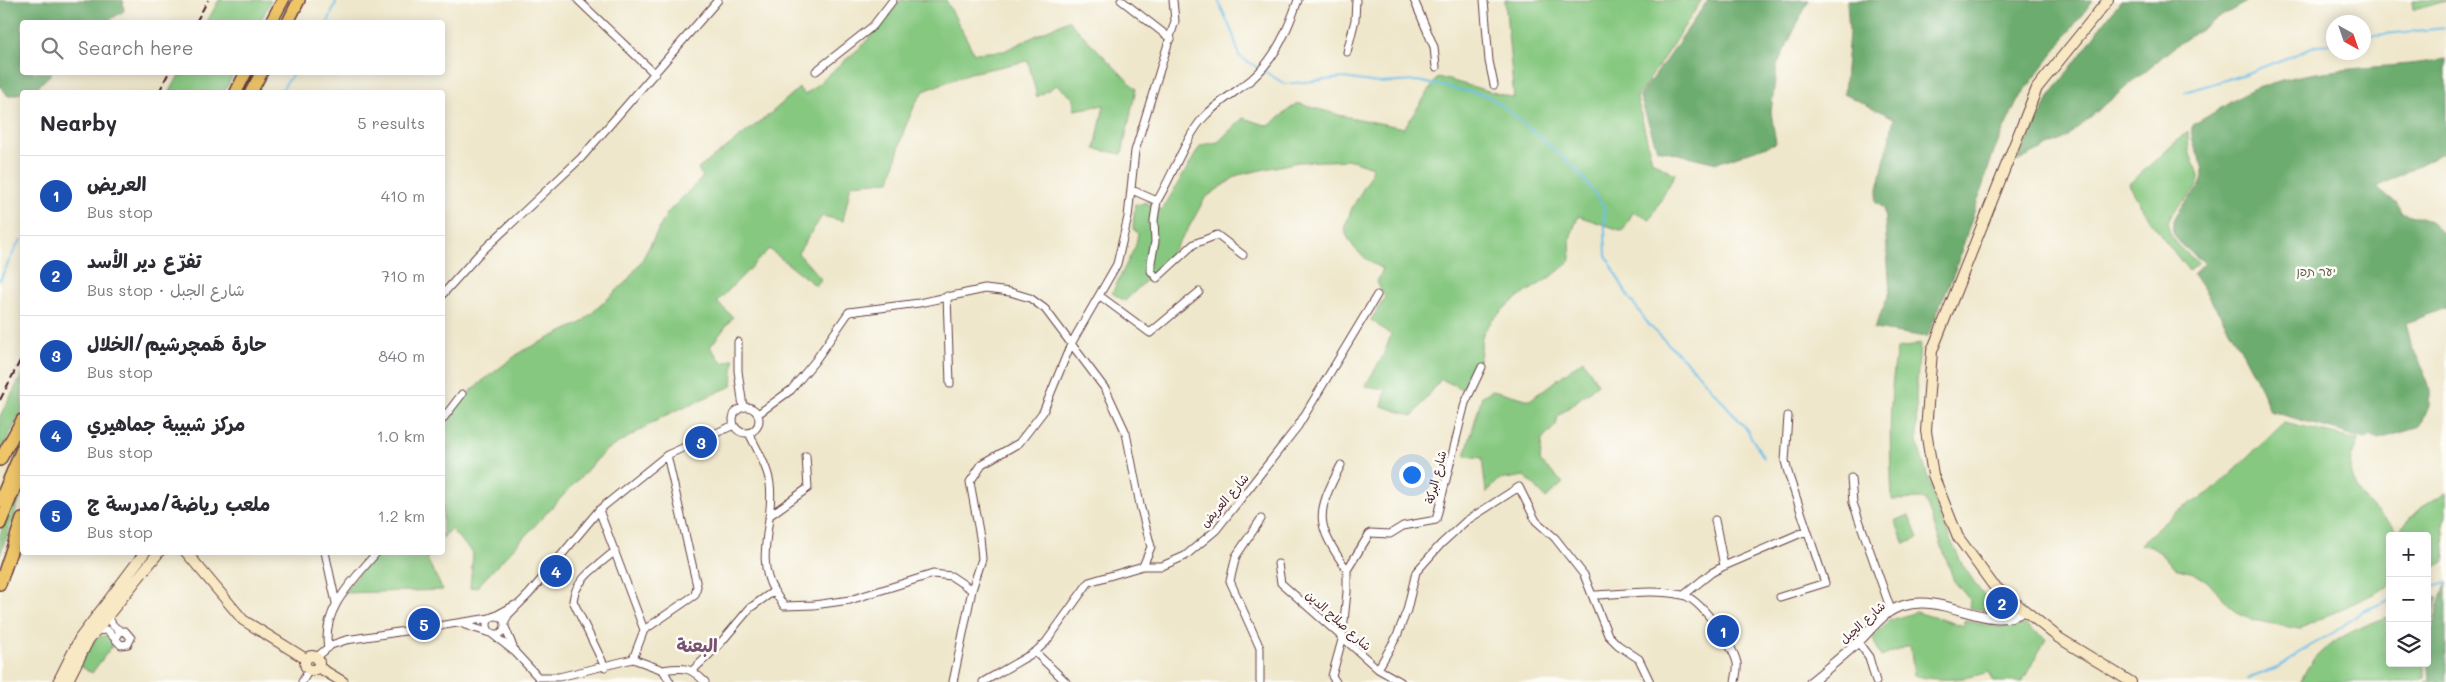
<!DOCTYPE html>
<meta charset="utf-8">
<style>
body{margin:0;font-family:Mali,"Playpen Sans Arabic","Playpen Sans Hebrew",sans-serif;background:#f7f7f7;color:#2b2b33}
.controls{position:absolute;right:15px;bottom:15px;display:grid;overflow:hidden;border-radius:5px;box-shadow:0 2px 12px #0003}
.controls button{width:45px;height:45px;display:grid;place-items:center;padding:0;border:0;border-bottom:1px solid #e1e1e2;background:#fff;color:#2b2b33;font:25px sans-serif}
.compass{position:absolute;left:2326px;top:15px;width:45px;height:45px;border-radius:50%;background:#fff;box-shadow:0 2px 12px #0003;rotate:140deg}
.you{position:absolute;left:1411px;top:474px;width:18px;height:18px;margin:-12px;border:4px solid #fff;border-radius:50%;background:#1a73e8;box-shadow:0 0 0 8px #1a73e833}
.badge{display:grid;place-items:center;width:32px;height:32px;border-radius:50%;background:#1a73e8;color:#fff;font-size:16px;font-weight:700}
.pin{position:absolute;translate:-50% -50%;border:2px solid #fff;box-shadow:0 1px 5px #0006}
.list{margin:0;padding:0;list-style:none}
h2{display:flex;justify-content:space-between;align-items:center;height:65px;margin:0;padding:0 20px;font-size:21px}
h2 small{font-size:16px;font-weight:400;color:#7c7c81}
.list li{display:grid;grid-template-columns:32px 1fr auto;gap:15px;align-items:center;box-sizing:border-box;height:80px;padding:0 20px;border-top:1px solid #e1e1e2}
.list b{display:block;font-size:19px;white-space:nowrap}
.list p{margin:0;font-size:16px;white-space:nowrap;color:#7c7c81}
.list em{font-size:16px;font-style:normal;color:#7c7c81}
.icon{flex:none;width:28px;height:28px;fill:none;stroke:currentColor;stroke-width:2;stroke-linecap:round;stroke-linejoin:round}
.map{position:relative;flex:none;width:2446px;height:682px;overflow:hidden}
.search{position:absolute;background:#fff;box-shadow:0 2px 12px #0003;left:20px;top:20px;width:425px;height:55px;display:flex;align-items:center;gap:12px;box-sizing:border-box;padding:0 18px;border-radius:5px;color:#7c7c81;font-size:19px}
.panel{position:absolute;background:#fff;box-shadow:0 2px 12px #0003;left:20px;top:90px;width:425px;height:465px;border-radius:5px}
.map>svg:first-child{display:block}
.green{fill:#86c880;stroke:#687456}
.forest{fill:#6cac6e;stroke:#5b664c}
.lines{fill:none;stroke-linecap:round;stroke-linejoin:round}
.stream{stroke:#6fbfea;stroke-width:2}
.minor-casing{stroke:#633d43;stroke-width:9}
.tertiary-casing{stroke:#633d43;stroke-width:11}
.secondary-casing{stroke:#633d43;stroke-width:12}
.trunk-casing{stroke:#633d43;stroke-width:14}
.minor{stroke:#fff;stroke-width:7}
.tertiary{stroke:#fff;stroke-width:9}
.secondary{stroke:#f8e8c3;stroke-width:10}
.trunk{stroke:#eec569;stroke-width:11}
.rail{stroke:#4a1f2b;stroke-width:2;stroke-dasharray:8 4;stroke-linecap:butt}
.labels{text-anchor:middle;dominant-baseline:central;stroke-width:5;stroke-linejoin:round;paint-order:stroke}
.park-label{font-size:12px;fill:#5f5a49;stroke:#fdfcf7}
.street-label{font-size:12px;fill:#4a1f2b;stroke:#fdfcf7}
.district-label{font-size:18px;font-weight:bold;fill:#785070;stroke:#fdfcf7}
</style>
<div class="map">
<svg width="2446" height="682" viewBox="0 0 2446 682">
<rect width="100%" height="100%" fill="#fdfcf7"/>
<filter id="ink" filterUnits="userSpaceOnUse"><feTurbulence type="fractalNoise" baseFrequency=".02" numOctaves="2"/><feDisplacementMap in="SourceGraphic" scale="10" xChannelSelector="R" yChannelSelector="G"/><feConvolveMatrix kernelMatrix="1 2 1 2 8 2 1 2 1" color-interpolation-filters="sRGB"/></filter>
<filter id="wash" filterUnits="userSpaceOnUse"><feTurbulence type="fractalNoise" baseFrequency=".0096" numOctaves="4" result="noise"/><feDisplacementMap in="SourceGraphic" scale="20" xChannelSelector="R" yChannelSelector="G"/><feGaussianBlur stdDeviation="1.12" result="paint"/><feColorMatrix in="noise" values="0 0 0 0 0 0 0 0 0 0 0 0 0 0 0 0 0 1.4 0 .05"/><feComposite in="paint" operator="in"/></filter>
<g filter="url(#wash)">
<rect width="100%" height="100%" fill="#efe7cb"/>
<path class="green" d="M 219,0 L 271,0 L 260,22 L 207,22 Z
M 901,0 L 946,0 L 974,53 L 1004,51 L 1068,20 L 1136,89 L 1122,154 L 1095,149 L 1104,105 L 1074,110 L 1074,99 L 1057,85 L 1037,97 L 1028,61 L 970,73 L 924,91 L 916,102 L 904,130 L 890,181 L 851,184 L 843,221 L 822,216 L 798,253 L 821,279 L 816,286 L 769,249 L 717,302 L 733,317 L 710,347 L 723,363 L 734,359 L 732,386 L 666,415 L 605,451 L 477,587 L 470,588 L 473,553 L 450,529 L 443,538 L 442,424 L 460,401 L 481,382 L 522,351 L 581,323 L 627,281 L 642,260 L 668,212 L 703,177 L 698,169 L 770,114 L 799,88 L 805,95 L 863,45 Z
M 1505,0 L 1702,0 L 1637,98 L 1652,161 L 1675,174 L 1650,220 L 1633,212 L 1623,231 L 1578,216 L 1570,239 L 1571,260 C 1543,288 1510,294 1485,330 C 1479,338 1483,350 1479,360 C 1475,370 1467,380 1462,389 L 1441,379 L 1413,416 L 1382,406 L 1386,389 L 1365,386 L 1383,356 L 1391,335 L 1371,320 L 1385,297 L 1377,282 L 1383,269 C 1364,259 1352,250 1344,229 L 1352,208 L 1370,177 L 1372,167 L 1352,160 L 1298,162 L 1238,175 L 1205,198 L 1188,229 L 1165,262 L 1125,301 L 1112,293 L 1136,245 L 1138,233 L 1133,229 L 1135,204 L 1141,205 L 1144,202 L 1162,210 L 1201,145 L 1218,142 L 1243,118 L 1269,126 L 1297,103 L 1339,115 L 1404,128 L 1438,77 L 1514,98 Z
M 2413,0 L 2446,0 L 2446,1 L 2414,10 Z
M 180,73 L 180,72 L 234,73 L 224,92 L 170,92 Z
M 2188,131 C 2188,138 2188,147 2190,154 C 2192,161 2198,169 2199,176 C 2201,206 2129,212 2199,263 L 2189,271 L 2149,220 L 2129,184 Z
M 1920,344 L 1916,395 L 1917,442 L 1940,517 L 1961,562 L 1980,591 L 2002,612 L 1969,608 L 1970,600 L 1954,581 L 1925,499 L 1892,500 C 1890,449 1888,399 1897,349 Z
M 1583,360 L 1598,384 L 1558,416 L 1556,425 L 1542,440 L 1540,461 L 1563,483 L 1546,498 L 1525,476 L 1499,480 L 1486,493 L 1482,458 L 1465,456 L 1482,396 L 1493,390 L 1530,400 Z
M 22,375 L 22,411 L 0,452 L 0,416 Z
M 2284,423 L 2358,440 C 2356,448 2350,458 2350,467 C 2350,492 2381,515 2398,531 L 2421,508 L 2446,492 L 2446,517 L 2443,522 L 2446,561 L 2427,570 L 2427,536 L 2390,536 L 2390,586 L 2299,629 L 2253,620 L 2237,613 L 2207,581 L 2194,573 L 2174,568 L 2162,554 L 2151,547 L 2140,544 L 2175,513 L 2212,491 Z
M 16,490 L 22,493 L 0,555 L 0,535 Z
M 1909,515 L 1918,538 L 1905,544 L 1895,521 Z
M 375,552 L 431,553 L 427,559 L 443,590 L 344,593 Z
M 2439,597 L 2427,633 L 2427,602 Z
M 1916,612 L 1964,626 L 1965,621 L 1999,627 L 2025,625 L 2046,639 L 2022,682 L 1994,682 L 1989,672 C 1965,680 1937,682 1914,675 L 1910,645 L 1881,657 L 1873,638 L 1888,621 Z
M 2390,616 L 2390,663 L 2425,663 L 2425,678 L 2412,682 L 2301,682 C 2312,646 2357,628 2390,616 Z
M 108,635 L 112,640 L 112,646 L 92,673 L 80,666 L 95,638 Z"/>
<path class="forest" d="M 0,0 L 123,0 L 124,11 L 106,22 L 22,22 L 22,72 L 52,73 L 34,90 L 8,96 L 0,86 Z
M 1708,0 L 1809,0 L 1777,65 L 1771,112 L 1776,143 L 1717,163 L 1657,149 L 1640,97 Z
M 1847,0 L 2093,0 L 2017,101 L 1994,151 L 1955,270 L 1927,337 L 1874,329 L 1890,292 L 1884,208 L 1875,202 L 1894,118 L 1844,94 L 1849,32 Z
M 2121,0 L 2250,0 L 2213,21 L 2174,47 L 2064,139 L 2016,162 L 2052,93 Z
M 2446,59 L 2446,151 L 2377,187 L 2397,204 L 2401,212 L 2430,221 L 2446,236 L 2446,308 L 2406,323 L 2411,345 L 2424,371 L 2429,391 L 2429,405 L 2420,427 L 2379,439 L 2371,436 L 2365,439 L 2270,411 C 2251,361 2223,318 2193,274 L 2205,263 C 2169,236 2160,230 2193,194 C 2198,189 2203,183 2203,174 C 2203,156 2189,147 2192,125 C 2214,114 2235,97 2258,88 C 2316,65 2385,70 2446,59 Z
M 2446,583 L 2446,682 L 2426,682 L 2430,681 L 2427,643 Z"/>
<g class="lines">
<path class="stream" d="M 1218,0 L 1234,37 L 1239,56 L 1260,69
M 328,22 L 337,0
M 2364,36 L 2446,28
M 1264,71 L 1285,84 L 1344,78 L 1378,83 L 1417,81 L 1486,95 L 1508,110 L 1574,167 L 1587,183 L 1604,207 L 1606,255 L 1626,293 L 1649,325 L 1695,370 L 1745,427 L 1764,458
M 280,92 L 294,72
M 2185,92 L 2242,75 L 2320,45 L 2334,43
M 0,280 L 17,245 L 22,239
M 2427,588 L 2446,582
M 2247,679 L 2277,668 L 2303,650 L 2333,633 L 2363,611 L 2390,600"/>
</g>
</g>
<g filter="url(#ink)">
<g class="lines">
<defs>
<path id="minor" d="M 578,0 L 655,74
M 1121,0 L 1171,39
M 1414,0 L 1434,47 L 1436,67
M 1484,0 L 1489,61 L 1494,85
M 1347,52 L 1355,20 L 1356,0
M 816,71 L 873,26 L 893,0
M 1132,190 L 1157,201 C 1172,177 1186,136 1204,117 C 1218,102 1236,92 1252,79 C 1276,58 1288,29 1298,0
M 1157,201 L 1154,220 L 1155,242 L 1151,262 L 1151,271 L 1157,278 L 1194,244 L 1217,235 L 1243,255
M 442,295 L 478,255 L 581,158 L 718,0
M 947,296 L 950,384
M 1100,296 L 1150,333 L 1199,292
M 738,342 L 738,371 L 743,407
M733 420a13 13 0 1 1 26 0a13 13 0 1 1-26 0Z
M 758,414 L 791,390 L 815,361 L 849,312 L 919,303 L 985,289 L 1010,292 L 1030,298 L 1045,309 L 1106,390 L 1126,433 L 1140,505 L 1151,547 L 1143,566
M 442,420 L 462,394
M 749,433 C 756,448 768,467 770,484 C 775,520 754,558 774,591
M 1341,465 C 1315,515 1315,523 1347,570
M 1851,478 L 1853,503 L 1891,610
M 599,510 L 644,630
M 769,516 L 808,488 L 806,456
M 1715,520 L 1724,566
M 325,552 L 336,603
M 1278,564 L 1281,583 L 1378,669 L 1401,682
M 1593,595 C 1622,594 1654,589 1682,595 C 1700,598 1733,645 1737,663 C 1738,669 1736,676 1735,682
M 1684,595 L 1711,573 L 1724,566 L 1806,531
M 1780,597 L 1825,583 L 1789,476 L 1785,461 L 1788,416
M 109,613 C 109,622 113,628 122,631
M487 625a9 9 0 1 1 18 0a9 9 0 1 1-18 0Z
M 495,616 L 515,605
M 505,622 L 508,615 L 529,594 L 599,510 L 667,455 L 734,425
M 465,625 L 490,633
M 505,627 L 515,652
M 95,631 L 107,630 L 121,645 L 128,644 L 131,638 L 125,631 L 120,632 L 116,638
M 492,634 L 515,652 L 538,677 L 559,677 L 633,659 L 663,670 L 670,682
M 1858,642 L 1869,657 L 1876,682
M 328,648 C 321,609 354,580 377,552
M 1035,652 L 1066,682
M 317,657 L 331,645 L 346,640 L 490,618
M 633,659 L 644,630 L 695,595 L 697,586 L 667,455
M 605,667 L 573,601 C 575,579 599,565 615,551
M 1378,669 L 1397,636 L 1407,610 L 1416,572 L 1441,544 L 1466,521 L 1519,487 L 1536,521 L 1555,538 L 1584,575 L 1608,635 L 1618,645 L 1639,659 L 1650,682
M 663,670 C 685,667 690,667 705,682
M 693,670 L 718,646 L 750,608 L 774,591 L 784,606 L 814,605 L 850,600 L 933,574 L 951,576 L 972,590
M 302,682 L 309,670
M 953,682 L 972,590 L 982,559 L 980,537 L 970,482 L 982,464 L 1019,443 L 1043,412 L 1071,344 L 1117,264 L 1128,217 L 1135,151 L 1175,21 L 1173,0
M 983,682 L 1035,652 L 1046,642 L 1089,582 L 1143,566 L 1162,566 L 1185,556 L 1216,530 L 1298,426 L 1377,295
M 1260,682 L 1260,648 L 1230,581 L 1236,556 L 1261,519
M 1336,682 L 1332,676 L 1342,640 L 1347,592 L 1347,570 L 1370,533 L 1390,534 L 1403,526 L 1436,520 L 1465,403 L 1482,367"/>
<path id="tertiary" d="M 1811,682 C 1827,669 1843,656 1858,642 C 1872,629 1883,611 1902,606 C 1946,592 1989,634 2024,611"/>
<path id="secondary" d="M 2108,0 L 2037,88 L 1932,351 L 1926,431 L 1933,475 L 1958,537 L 1993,585 L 2059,638 L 2131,682
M 186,552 L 243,620 L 306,659
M305 663a7 7 0 1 1 14 0a7 7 0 1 1-14 0Z
M 318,667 L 343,682
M 58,682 L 80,638 L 145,552
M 67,682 L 89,639 L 159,552"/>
<path id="trunk" d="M 271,22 L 283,0
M 288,22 L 299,0
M 236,92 L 246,72
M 251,92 L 262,72
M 0,460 L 22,420
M 0,501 L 22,449
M 0,524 L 22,470
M 0,584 L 22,519"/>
</defs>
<use href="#minor" class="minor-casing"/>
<use href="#tertiary" class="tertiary-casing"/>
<use href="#secondary" class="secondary-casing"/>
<use href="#trunk" class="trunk-casing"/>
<use href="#minor" class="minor"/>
<use href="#tertiary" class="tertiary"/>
<use href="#secondary" class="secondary"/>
<use href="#trunk" class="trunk"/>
<path class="rail" d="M 196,22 L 208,0
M 159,92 L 169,72
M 0,400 L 22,357"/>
</g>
</g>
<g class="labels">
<g class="park-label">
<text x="2316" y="271">יער תפן</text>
</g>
<g class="street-label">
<text transform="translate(1435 477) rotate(-76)">شارع البركة</text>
<text transform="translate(1224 500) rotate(-49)">شارع العريض</text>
<text transform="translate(1339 620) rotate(42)">شارع صلاح الدين</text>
<text transform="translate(1862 622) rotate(-42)">شارع الجبل</text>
</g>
<g class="district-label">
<text x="697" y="645">البعنة</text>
</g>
</g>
</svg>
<div class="controls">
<button>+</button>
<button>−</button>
<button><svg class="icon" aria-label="layers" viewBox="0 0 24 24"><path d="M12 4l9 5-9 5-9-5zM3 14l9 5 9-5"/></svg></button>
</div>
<svg class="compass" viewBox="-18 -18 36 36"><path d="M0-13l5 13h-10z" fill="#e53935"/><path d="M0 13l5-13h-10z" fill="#7c7c81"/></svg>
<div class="you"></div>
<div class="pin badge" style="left:1723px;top:631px;background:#1a4fb4">1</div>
<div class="pin badge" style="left:2002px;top:603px;background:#1a4fb4">2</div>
<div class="pin badge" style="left:701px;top:442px;background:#1a4fb4">3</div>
<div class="pin badge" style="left:556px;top:571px;background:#1a4fb4">4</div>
<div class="pin badge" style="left:424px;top:624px;background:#1a4fb4">5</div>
<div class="search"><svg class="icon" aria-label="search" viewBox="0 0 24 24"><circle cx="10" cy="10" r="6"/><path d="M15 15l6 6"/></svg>Search here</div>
<section class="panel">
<h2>Nearby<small>5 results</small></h2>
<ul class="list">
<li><span class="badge" style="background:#1a4fb4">1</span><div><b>العريض</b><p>Bus stop</p></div><em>410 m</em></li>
<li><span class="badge" style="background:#1a4fb4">2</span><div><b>تفرّع دير الأسد</b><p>Bus stop · شارع الجبل</p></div><em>710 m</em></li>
<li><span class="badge" style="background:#1a4fb4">3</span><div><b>حارة هَمچرشيم/الخلال</b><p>Bus stop</p></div><em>840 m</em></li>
<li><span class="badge" style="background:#1a4fb4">4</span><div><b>مركز شبيبة جماهيري</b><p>Bus stop</p></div><em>1.0 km</em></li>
<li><span class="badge" style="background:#1a4fb4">5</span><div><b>ملعب رياضة/مدرسة ج</b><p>Bus stop</p></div><em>1.2 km</em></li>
</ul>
</section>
</div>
